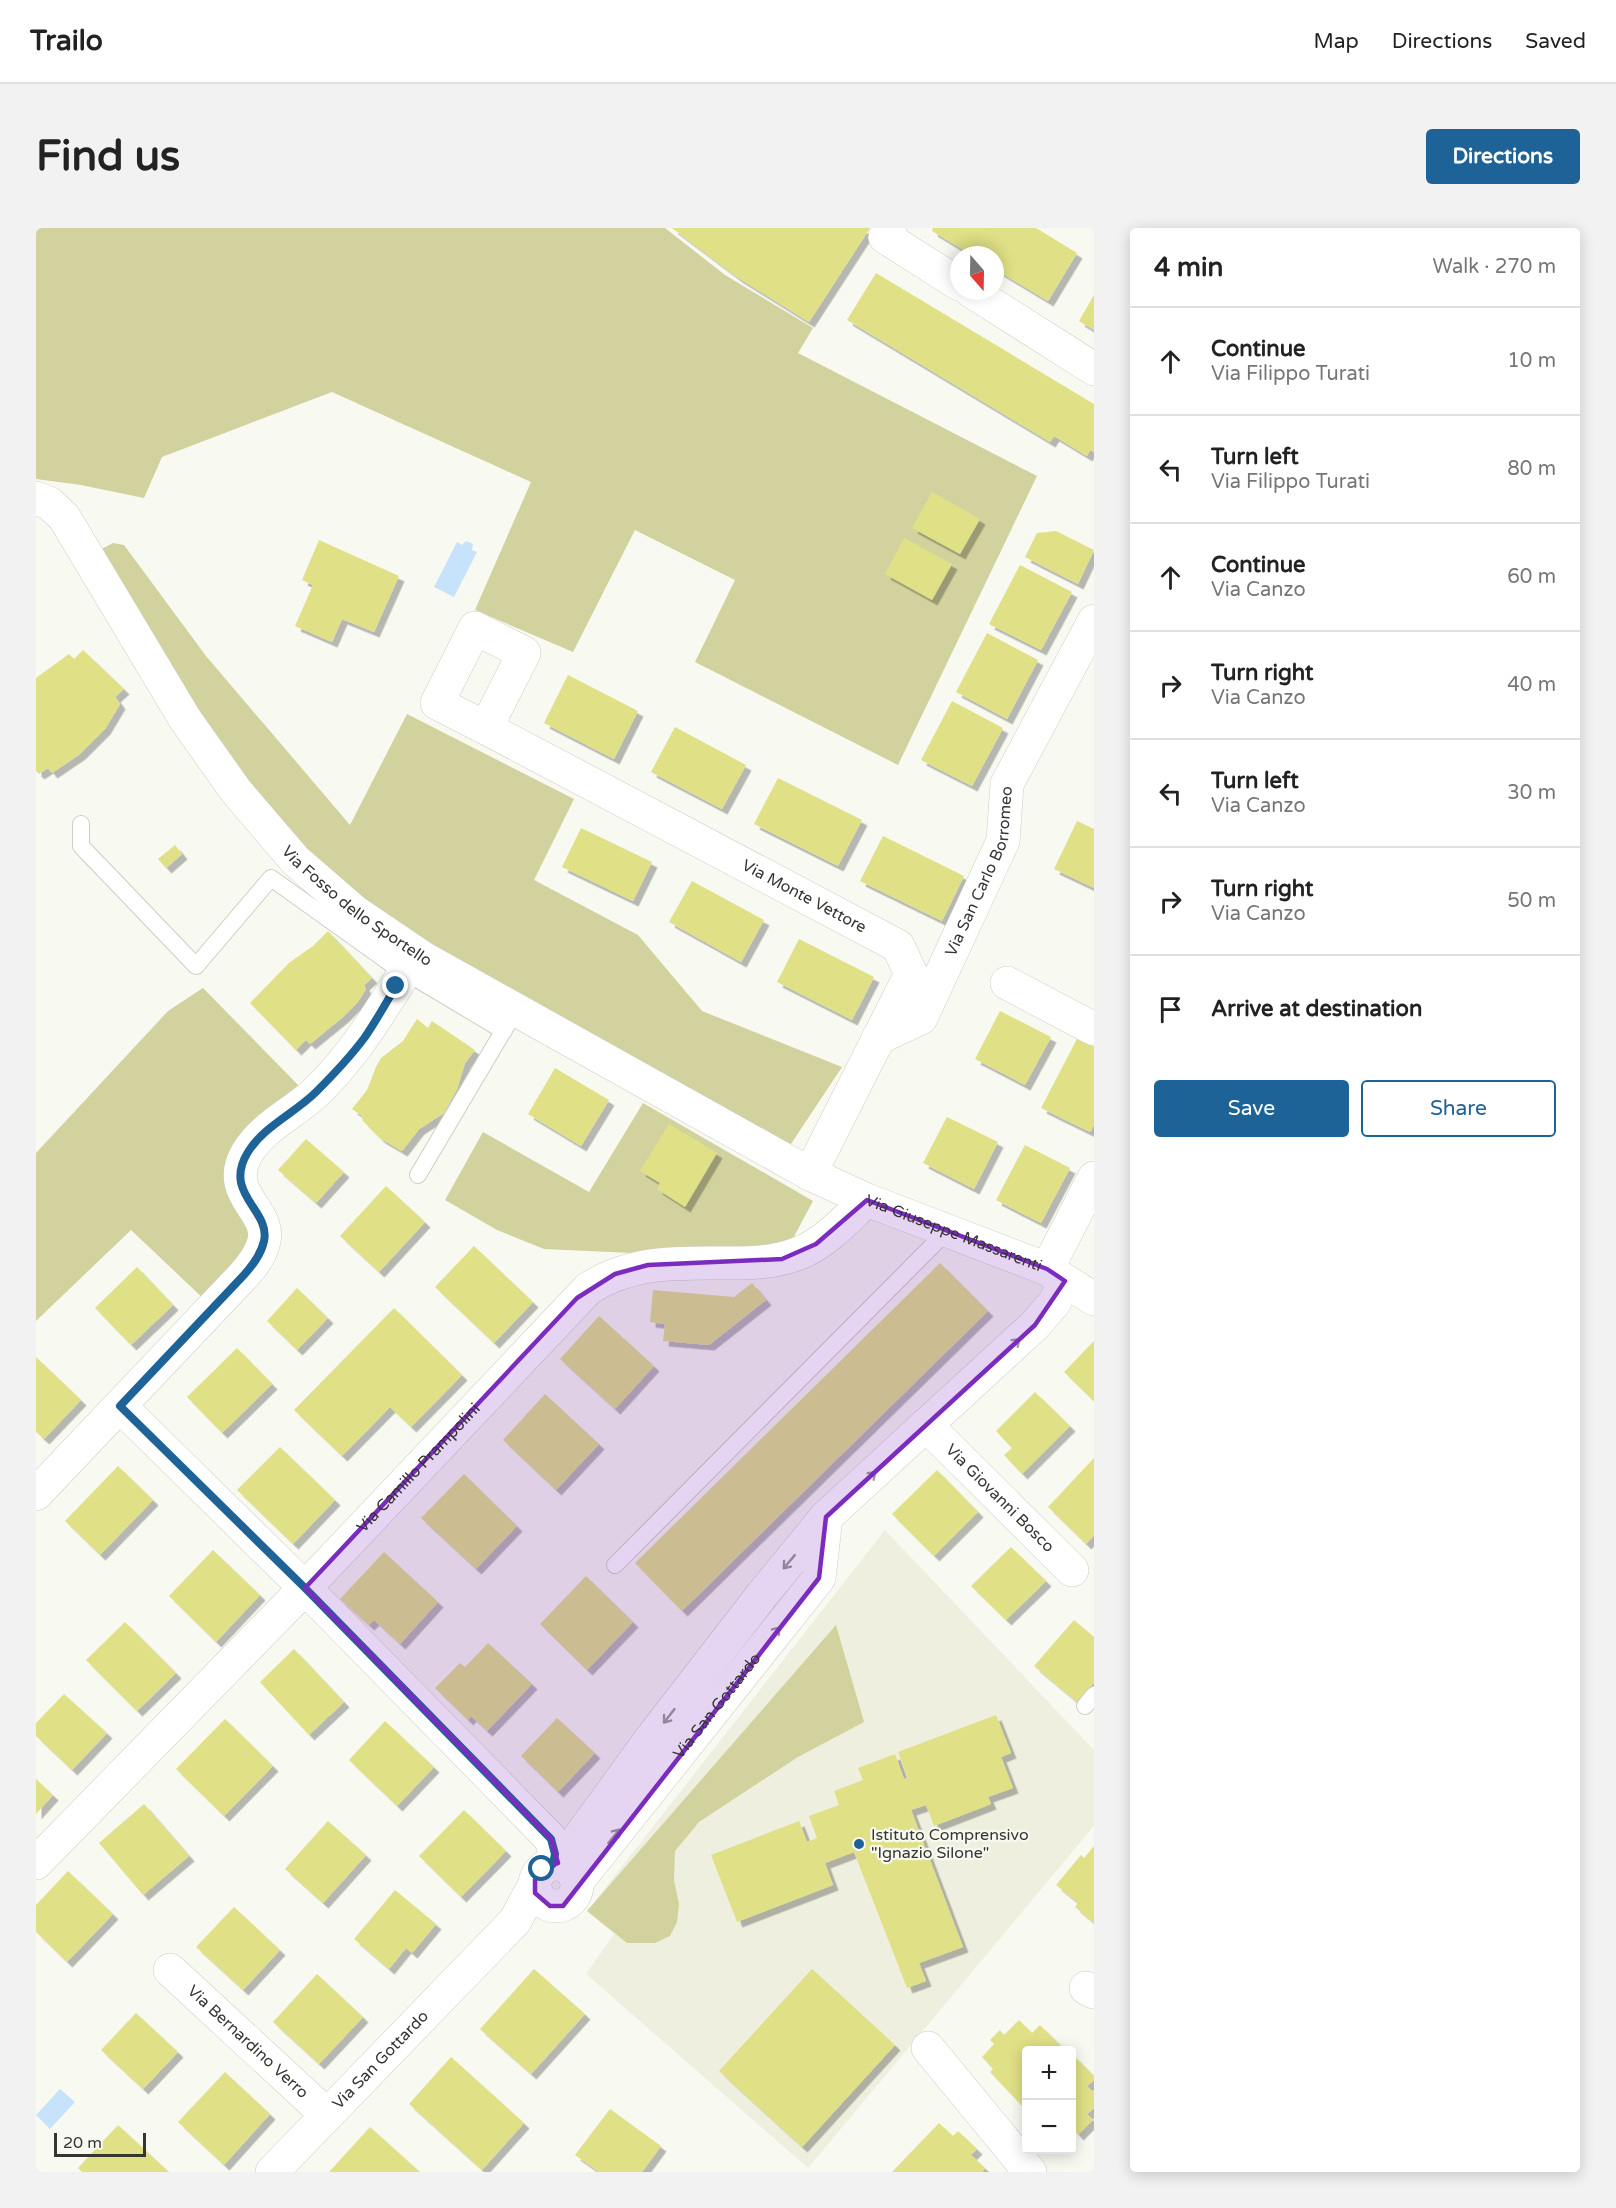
<!DOCTYPE html>
<meta charset="utf-8">
<style>
body{margin:0;font-family:"Varela Round",sans-serif;background:#f2f2f2;color:#222}
.controls{position:absolute;right:18px;bottom:18px;display:grid;overflow:hidden;border-radius:6px;box-shadow:0 3px 15px #0003}
.controls button{width:54px;height:54px;display:grid;place-items:center;padding:0;border:0;border-bottom:2px solid #e0e0e0;background:#fff;color:#222;font:30px sans-serif}
.compass{position:absolute;left:914px;top:18px;width:54px;height:54px;border-radius:50%;background:#fff;box-shadow:0 3px 15px #0003;rotate:160deg}
.scale{position:absolute;left:18px;bottom:15px;width:92px;box-sizing:border-box;padding-left:6px;border:3px solid #353532;border-top:0;font-size:16px;line-height:21px;white-space:nowrap;color:#353532;-webkit-text-stroke:4px #f8f9f0;paint-order:stroke}
.stop{position:absolute;width:18px;height:18px;margin:-14px;border:4px solid #1d6398;border-radius:50%;background:#fff}
.stop.end{background:#1d6398;border-color:#fff;box-shadow:0 2px 6px #0008}
.list{margin:0;padding:0;list-style:none}
h2{display:flex;justify-content:space-between;align-items:center;height:78px;margin:0;padding:0 24px;font-size:26px}
h2 small{font-size:20px;font-weight:400;color:#767676}
.list li{display:grid;grid-template-columns:39px 1fr auto;gap:18px;align-items:center;box-sizing:border-box;height:108px;padding:0 24px;border-top:2px solid #e0e0e0}
.list b{display:block;font-size:22px;white-space:nowrap}
.list p{margin:0;font-size:20px;white-space:nowrap;color:#767676}
.list em{font-size:20px;font-style:normal;color:#767676}
.actions{display:flex;gap:12px;padding:18px 24px}
.actions a{flex:1;padding:14px 0;border:2px solid #1d6398;border-radius:6px;text-align:center;font-size:21px;color:#1d6398}
.actions .main{background:#1d6398;color:#fff}
.icon{flex:none;width:33px;height:33px;fill:none;stroke:currentColor;stroke-width:2;stroke-linecap:round;stroke-linejoin:round}
.map{position:relative;flex:none;width:1058px;height:1944px;overflow:hidden;border-radius:6px}
header{display:flex;align-items:center;gap:36px;box-sizing:border-box;height:84px;padding:0 30px;background:#fff;border-bottom:2px solid #e0e0e0}
header strong{font-size:28px}
nav{display:flex;gap:33px;margin-inline-start:auto;font-size:21px}
.intro{display:flex;align-items:center;justify-content:space-between;box-sizing:border-box;height:144px;padding:0 36px}
h1{margin:0;font-size:42px}
.button{padding:15px 27px;border-radius:6px;background:#1d6398;color:#fff;font-size:21px;font-weight:700}
main{display:flex;gap:36px;padding:0 36px}
aside{flex:1;background:#fff;border-radius:6px;box-shadow:0 3px 15px #0003}
.map>svg:first-child{display:block}
.built{fill:#efefdf}
.green{fill:#d2d29f}
.water{fill:#c7e2fb}
.building{fill:#e0e087;filter:url(#shadow)}
.lines{fill:none;stroke-linecap:round;stroke-linejoin:round}
.service-casing{stroke:#cdcec5;stroke-width:18}
.minor-casing{stroke:#cdcec5;stroke-width:34}
.service{stroke:#fff;stroke-width:16}
.minor{stroke:#fff;stroke-width:33}
.oneway{stroke:#9a9a98}
.route{stroke:#1d6398;stroke-width:8}
.marked{fill:#7b2cbf;fill-opacity:0.2;stroke:#7b2cbf;stroke-width:4.5;stroke-linejoin:round}
.poi-dot{fill:#1d6398;stroke:#f8f9f0;stroke-width:2}
.labels{text-anchor:middle;dominant-baseline:central;stroke-width:4.5;stroke-linejoin:round;paint-order:stroke}
.street-label{font-size:16px;fill:#353532;stroke:#f8f9f0}
.poi-label{font-size:16px;fill:#353532;stroke:#f8f9f0;text-anchor:start}
</style>
<header>
<strong>Trailo</strong>
<nav><a>Map</a><a>Directions</a><a>Saved</a></nav>
</header>
<div class="intro"><h1>Find us</h1><a class="button">Directions</a></div>
<main>
<div class="map">
<svg width="1058" height="1944" viewBox="0 0 1058 1944">
<defs>
<filter id="shadow"><feDropShadow dx="5.5" dy="5.5" stdDeviation="0" flood-color="#0004"/></filter>
</defs>
<rect width="100%" height="100%" fill="#f8f9f0"/>
<path class="built" d="M 849,1302 L 1058,1522 L 1058,1598 L 772,1940 L 550,1746 L 578,1706 L 551,1683 Z"/>
<path class="green" d="M 0,0 L 629,0 L 689,47 L 777,100 L 762,125 L 1001,248 L 862,537 L 659,434 L 699,352 L 599,302 L 537,424 L 439,382 L 495,254 L 296,164 L 126,229 L 108,270 L 45,257 L 0,251 Z
M 77,315 L 88,317 L 170,428 L 314,597 L 371,486 L 538,571 L 498,652 L 602,707 L 666,783 L 806,839 L 749,925 L 323,679 L 208,561 L 62,323 Z
M 167,760 L 267,862 L 211,911 L 224,1004 L 170,1073 L 95,1002 L 0,1093 L 0,925 L 132,783 Z
M 607,875 L 777,973 L 754,1016 L 596,1025 L 508,1021 L 461,1002 L 409,972 L 447,904 L 553,964 Z
M 800,1397 L 828,1494 L 762,1529 L 663,1594 L 639,1623 L 638,1652 L 643,1676 L 641,1694 L 634,1708 L 619,1715 L 591,1715 L 551,1683 Z"/>
<path class="water" d="M 430,313 L 437,316 L 436,322 L 441,324 L 418,369 L 398,359 L 421,314 L 426,317 Z
M 24,1861 L 39,1874 L 14,1901 L 0,1887 Z"/>
<path class="building" d="M 636,0 L 834,0 L 773,94 L 701,49 Z
M 897,0 L 1000,0 L 1041,25 L 1012,73 L 959,41 L 959,27 L 936,27 L 896,3 Z
M 840,45 L 1058,176 L 1058,224 L 1054,222 L 1051,228 L 1018,208 L 1014,214 L 811,92 Z
M 1058,67 L 1058,102 L 1043,93 Z
M 896,264 L 944,291 L 924,326 L 876,300 Z
M 1020,303 L 1058,322 L 1042,356 L 989,329 L 1001,305 Z
M 868,310 L 916,336 L 896,372 L 849,346 Z
M 283,312 L 363,348 L 338,404 L 306,391 L 296,414 L 259,398 L 277,357 L 266,352 Z
M 984,337 L 1036,364 L 1005,422 L 953,396 Z
M 951,405 L 1002,432 L 971,491 L 920,464 Z
M 47,422 L 88,461 L 79,469 L 84,476 L 69,501 L 44,526 L 16,545 L 12,540 L 3,546 L 0,543 L 0,450 L 33,426 L 38,431 Z
M 532,447 L 602,483 L 578,531 L 508,495 Z
M 916,473 L 967,500 L 936,558 L 885,532 Z
M 639,499 L 710,537 L 686,581 L 615,544 Z
M 742,550 L 826,592 L 802,638 L 718,596 Z
M 1041,593 L 1058,601 L 1058,660 L 1018,641 Z
M 545,600 L 616,634 L 597,673 L 526,639 Z
M 847,608 L 928,648 L 906,693 L 824,653 Z
M 139,617 L 146,626 L 130,640 L 122,631 Z
M 656,653 L 728,692 L 705,734 L 633,694 Z
M 292,703 L 336,750 L 328,757 L 330,761 L 321,775 L 307,789 L 274,816 L 270,812 L 260,822 L 214,775 L 253,735 L 277,718 Z
M 763,711 L 838,749 L 816,792 L 741,754 Z
M 964,783 L 1015,809 L 989,857 L 939,831 Z
M 381,791 L 392,800 L 396,793 L 439,822 L 429,835 L 421,861 L 408,885 L 383,901 L 366,923 L 344,910 L 327,893 L 325,887 L 316,881 L 331,862 L 340,839 L 345,830 L 367,813 Z
M 1042,809 L 1058,817 L 1058,897 L 1054,904 L 1005,880 Z
M 519,840 L 573,872 L 545,918 L 492,886 Z
M 911,889 L 962,914 L 938,961 L 887,935 Z
M 633,896 L 681,925 L 649,979 L 621,961 L 624,955 L 604,943 Z
M 270,911 L 308,944 L 280,975 L 242,942 Z
M 989,917 L 1034,940 L 1005,995 L 960,972 Z
M 350,958 L 389,994 L 343,1044 L 304,1008 Z
M 438,1018 L 497,1074 L 458,1115 L 399,1059 Z
M 904,1035 L 952,1083 L 646,1383 L 599,1335 Z
M 101,1039 L 137,1077 L 95,1117 L 59,1080 Z
M 716,1055 L 730,1072 L 673,1117 L 627,1113 L 629,1096 L 614,1094 L 617,1062 L 698,1069 Z
M 261,1060 L 292,1090 L 261,1122 L 231,1093 Z
M 358,1080 L 426,1147 L 375,1199 L 354,1179 L 306,1228 L 258,1182 Z
M 563,1088 L 618,1138 L 579,1181 L 524,1131 Z
M 1058,1113 L 1058,1173 L 1028,1144 Z
M 201,1120 L 236,1156 L 186,1205 L 151,1169 Z
M 0,1129 L 45,1172 L 8,1211 L 0,1204 Z
M 999,1164 L 1034,1198 L 986,1246 L 968,1227 L 976,1220 L 960,1203 Z
M 509,1166 L 563,1216 L 520,1262 L 467,1212 Z
M 244,1219 L 299,1272 L 257,1316 L 201,1262 Z
M 1058,1230 L 1058,1307 L 1050,1316 L 1012,1279 Z
M 82,1238 L 117,1272 L 64,1327 L 29,1293 Z
M 901,1242 L 942,1284 L 898,1328 L 856,1286 Z
M 428,1246 L 481,1298 L 440,1341 L 385,1290 Z
M 975,1319 L 1010,1353 L 970,1392 L 935,1358 Z
M 177,1322 L 224,1367 L 180,1414 L 133,1368 Z
M 348,1324 L 402,1374 L 364,1416 L 338,1392 L 333,1397 L 304,1371 Z
M 550,1348 L 597,1394 L 551,1442 L 504,1396 Z
M 1038,1392 L 1058,1409 L 1058,1455 L 1041,1474 L 998,1438 Z
M 89,1394 L 140,1445 L 101,1483 L 50,1432 Z
M 452,1415 L 496,1456 L 451,1503 L 435,1488 L 432,1492 L 399,1460 L 424,1435 L 429,1439 Z
M 258,1421 L 308,1474 L 273,1507 L 224,1454 Z
M 28,1466 L 71,1505 L 36,1542 L 0,1508 L 0,1495 Z
M 960,1487 L 975,1525 L 965,1529 L 977,1560 L 952,1569 L 955,1576 L 898,1598 L 890,1577 L 875,1582 L 927,1719 L 883,1735 L 890,1753 L 871,1760 L 818,1624 L 789,1635 L 797,1657 L 701,1694 L 675,1627 L 763,1593 L 771,1614 L 781,1610 L 773,1588 L 803,1577 L 798,1563 L 827,1552 L 822,1540 L 859,1526 L 868,1551 L 872,1550 L 862,1524 Z
M 521,1490 L 559,1525 L 522,1564 L 485,1528 Z
M 189,1491 L 237,1538 L 188,1588 L 140,1541 Z
M 349,1493 L 398,1539 L 361,1578 L 313,1532 Z
M 0,1551 L 17,1567 L 0,1586 Z
M 108,1576 L 153,1628 L 107,1667 L 63,1615 Z
M 428,1582 L 470,1623 L 425,1669 L 383,1628 Z
M 292,1593 L 330,1627 L 287,1675 L 249,1641 Z
M 1058,1618 L 1058,1695 L 1039,1679 L 1042,1675 L 1020,1657 L 1045,1627 L 1048,1630 Z
M 32,1643 L 77,1686 L 31,1734 L 0,1704 L 0,1677 Z
M 359,1662 L 400,1696 L 376,1725 L 370,1720 L 353,1741 L 318,1711 Z
M 198,1679 L 244,1722 L 207,1762 L 160,1719 Z
M 498,1741 L 549,1786 L 495,1846 L 444,1801 Z
M 776,1741 L 859,1817 L 766,1919 L 683,1843 Z
M 281,1746 L 327,1789 L 283,1836 L 237,1794 Z
M 100,1785 L 142,1824 L 107,1861 L 65,1822 Z
M 983,1792 L 996,1805 L 1004,1797 L 1029,1822 L 990,1822 L 990,1882 L 954,1844 L 957,1841 L 946,1829 L 958,1816 L 954,1812 L 964,1802 L 968,1807 Z
M 1038,1828 L 1058,1848 L 1058,1852 L 1051,1858 L 1058,1865 L 1058,1880 L 1051,1886 L 1057,1892 L 1042,1907 L 1036,1900 L 1036,1830 Z
M 415,1829 L 488,1895 L 446,1942 L 373,1876 Z
M 189,1844 L 234,1886 L 188,1937 L 142,1894 Z
M 574,1881 L 625,1918 L 606,1944 L 563,1944 L 539,1927 Z
M 903,1895 L 917,1908 L 922,1903 L 941,1921 L 935,1927 L 949,1940 L 946,1944 L 856,1944 Z
M 82,1897 L 133,1944 L 46,1944 L 42,1940 Z
M 334,1899 L 384,1944 L 293,1944 Z"/>
<g class="lines">
<defs>
<path id="service" d="M 45,596 L 45,618 L 160,738 L 235,650 L 354,735 L 468,803
M 382,947 L 472,795
M 579,1337 L 911,1003
M 1049,1478 L 1058,1467"/>
<g id="minor">
<path d="M 854,0 L 849,9 L 923,56"/>
<path d="M 935,63 L 1058,141"/>
<path id="s1" d="M 0,270 L 13,275 L 28,289 L 149,491 L 200,563 L 259,632 L 319,684 L 387,730 L 774,946 L 831,972 L 1011,1041 L 1058,1071"/>
<path d="M 439,400 L 488,425 L 450,500 L 401,475 Z"/>
<path id="s2" d="M 450,500 L 862,718 L 875,746 L 774,946"/>
<path d="M 971,755 L 1058,801"/>
<path id="s3" d="M 842,810 L 885,790 L 967,613 L 971,556 L 1058,393"/>
<path d="M 1011,1041 L 1058,950"/>
<path d="M 84,1178 L 269,1360 L 515,1611 L 519,1626 L 517,1636"/>
<path id="s4" d="M 890,1197 L 1036,1342"/>
<path d="M 0,1266 L 207,1048 C 216,1038 225,1027 228,1013 C 235,982 187,966 211,925 C 227,898 258,885 279,865 C 317,829 342,787 369,744"/>
<path id="s5" d="M 0,1635 L 269,1360 L 552,1061 C 595,1032 643,1035 694,1035 C 720,1035 746,1034 770,1022 C 793,1011 812,989 831,972"/>
<circle cx="520" cy="1657" r="21"/>
<path d="M 524,1636 L 617,1508 L 726,1367 L 790,1289 L 999,1097 L 1018,1075 L 1029,1053"/>
<path id="s6" d="M 541,1654 L 783,1350 L 790,1289"/>
<path id="s7" d="M 134,1742 L 291,1887"/>
<path d="M 1050,1760 L 1058,1764"/>
<path d="M 892,1820 L 994,1944"/>
<path id="s8" d="M 236,1944 L 479,1693 L 498,1658"/>
</g>
</defs>
<use href="#service" class="service-casing"/>
<use href="#minor" class="minor-casing"/>
<use href="#service" class="service"/>
<use href="#minor" class="minor"/>
</g>
<defs><path id="oneway-shaft" d="M-6 0H5M1.5-3L5.5 0L1.5 3" fill="none" stroke-width="1.6" stroke-linecap="round" stroke-linejoin="round" transform="scale(1.5)"/></defs>
<g class="oneway">
<use href="#oneway-shaft" transform="translate(977 1117) rotate(-43)"/>
<use href="#oneway-shaft" transform="translate(833 1250) rotate(-43)"/>
<use href="#oneway-shaft" transform="translate(753 1334) rotate(130)"/>
<use href="#oneway-shaft" transform="translate(738 1406) rotate(-51)"/>
<use href="#oneway-shaft" transform="translate(633 1488) rotate(128)"/>
<use href="#oneway-shaft" transform="translate(578 1608) rotate(-51)"/>
</g>
<g class="lines">
<path class="route" d="M 360,758 C 350,775 340,793 329,809 C 315,828 297,847 280,864 C 259,885 228,898 212,924 C 186,966 235,982 228,1013 C 225,1027 216,1038 207,1048 L 84,1178 L 269,1360 L 515,1611 L 519,1626 L 517,1636 L 506,1641"/>
</g>
<path class="marked" d="M 831,972 L 1011,1041 L 1029,1053 L 999,1097 L 790,1289 L 783,1350 L 527,1678 L 514,1678 L 499,1665 L 499,1652 L 511,1638 L 522,1635 L 515,1611 L 269,1360 L 541,1070 L 579,1046 L 612,1037 L 746,1031 L 780,1016 Z"/>
<circle class="poi-dot" cx="823" cy="1616" r="6"/>
<g class="labels">
<g class="street-label">
<text stroke="none"><textPath href="#s3" startOffset="207">Via San Carlo Borromeo</textPath></text>
<text stroke="none"><textPath href="#s2" startOffset="360">Via Monte Vettore</textPath></text>
<text stroke="none"><textPath href="#s1" startOffset="526">Via Fosso dello Sportello</textPath></text>
<text stroke="none"><textPath href="#s1" startOffset="1209">Via Giuseppe Massarenti</textPath></text>
<text stroke="none"><textPath href="#s5" startOffset="550">Via Camillo Prampolini</textPath></text>
<text stroke="none"><textPath href="#s4" startOffset="104">Via Giovanni Bosco</textPath></text>
<text stroke="none"><textPath href="#s6" startOffset="225">Via San Gottardo</textPath></text>
<text stroke="none"><textPath href="#s7" startOffset="106">Via Bernardino Verro</textPath></text>
<text stroke="none"><textPath href="#s8" startOffset="156">Via San Gottardo</textPath></text>
</g>
<g class="poi-label">
<text x="835" y="1607">Istituto Comprensivo<tspan x="835" dy="18">"Ignazio Silone"</tspan></text>
</g>
</g>
</svg>
<div class="controls">
<button>+</button>
<button>−</button>
</div>
<svg class="compass" viewBox="-18 -18 36 36"><path d="M0-13l5 13h-10z" fill="#e53935"/><path d="M0 13l5-13h-10z" fill="#767676"/></svg>
<div class="scale">20 m</div>
<div class="stop" style="left:506px;top:1641px"></div>
<div class="stop end" style="left:360px;top:758px"></div>
</div>
<aside>
<h2>4 min<small>Walk · 270 m</small></h2>
<ul class="list">
<li><svg class="icon" aria-label="ahead" viewBox="0 0 24 24"><path d="M12 20V5M6 11l6-6 6 6"/></svg><div><b>Continue</b><p>Via Filippo Turati</p></div><em>10 m</em></li>
<li><svg class="icon" aria-label="left" viewBox="0 0 24 24"><path d="M17 20v-9H6M10 6l-5 5 5 5"/></svg><div><b>Turn left</b><p>Via Filippo Turati</p></div><em>80 m</em></li>
<li><svg class="icon" aria-label="ahead" viewBox="0 0 24 24"><path d="M12 20V5M6 11l6-6 6 6"/></svg><div><b>Continue</b><p>Via Canzo</p></div><em>60 m</em></li>
<li><svg class="icon" aria-label="right" viewBox="0 0 24 24"><path d="M7 20v-9h11M14 6l5 5-5 5"/></svg><div><b>Turn right</b><p>Via Canzo</p></div><em>40 m</em></li>
<li><svg class="icon" aria-label="left" viewBox="0 0 24 24"><path d="M17 20v-9H6M10 6l-5 5 5 5"/></svg><div><b>Turn left</b><p>Via Canzo</p></div><em>30 m</em></li>
<li><svg class="icon" aria-label="right" viewBox="0 0 24 24"><path d="M7 20v-9h11M14 6l5 5-5 5"/></svg><div><b>Turn right</b><p>Via Canzo</p></div><em>50 m</em></li>
<li><svg class="icon" aria-label="arrive" viewBox="0 0 24 24"><path d="M6 21V4h12l-3 4 3 4H6"/></svg><div><b>Arrive at destination</b></div></li>
</ul>
<div class="actions"><a class="main">Save</a><a>Share</a></div>
</aside>
</main>
